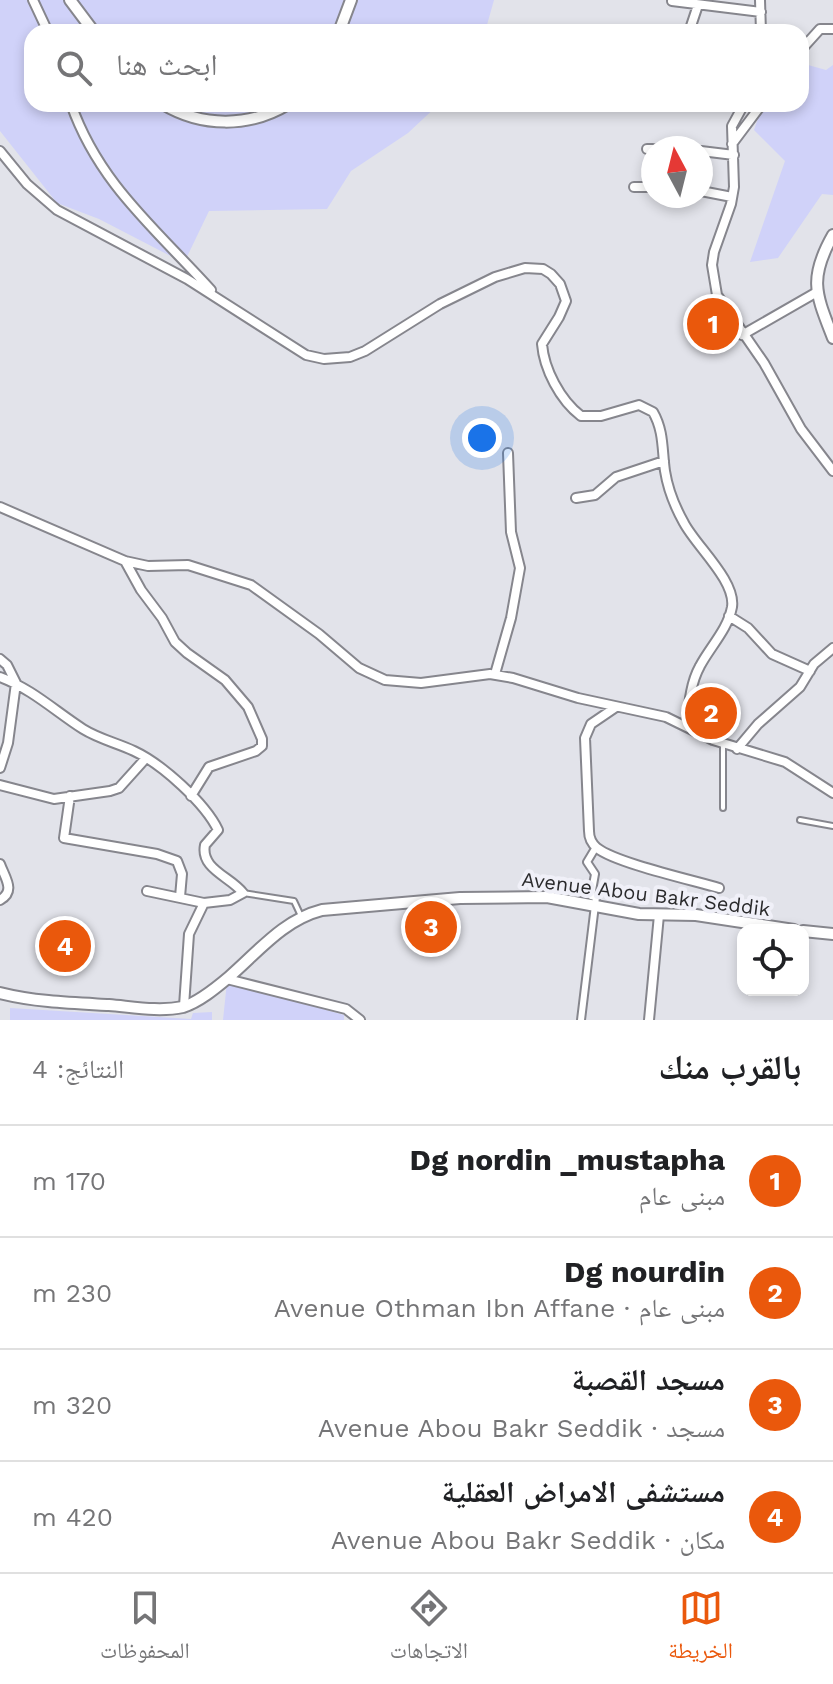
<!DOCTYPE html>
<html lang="ar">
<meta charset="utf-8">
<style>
body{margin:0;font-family:"Work Sans","Noto Naskh Arabic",sans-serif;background:#f2f2f2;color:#202124;direction:rtl}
.controls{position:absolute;right:24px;bottom:24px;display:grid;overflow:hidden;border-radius:16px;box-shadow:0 4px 12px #0003}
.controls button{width:72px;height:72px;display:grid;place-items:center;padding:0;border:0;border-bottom:2px solid #e0e0e0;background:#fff;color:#202124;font:40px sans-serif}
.compass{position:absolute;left:641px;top:136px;width:72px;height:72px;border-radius:50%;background:#fff;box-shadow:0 4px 12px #0003;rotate:353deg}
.you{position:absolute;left:482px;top:438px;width:28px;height:28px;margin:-20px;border:6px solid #fff;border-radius:50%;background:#1a73e8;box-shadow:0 0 0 12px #1a73e833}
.badge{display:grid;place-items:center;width:52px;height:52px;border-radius:50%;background:#ea580c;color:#fff;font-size:26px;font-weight:700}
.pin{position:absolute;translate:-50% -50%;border:4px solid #fff;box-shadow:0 2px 8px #0006}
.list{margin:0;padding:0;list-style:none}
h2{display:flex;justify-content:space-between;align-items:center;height:104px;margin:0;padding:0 32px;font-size:34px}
h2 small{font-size:26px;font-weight:400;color:#757577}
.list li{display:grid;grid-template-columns:52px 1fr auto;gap:24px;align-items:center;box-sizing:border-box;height:112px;padding:0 32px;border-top:2px solid #e0e0e0}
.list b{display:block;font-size:30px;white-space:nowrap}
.list p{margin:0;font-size:26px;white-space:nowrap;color:#757577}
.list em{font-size:26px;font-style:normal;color:#757577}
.icon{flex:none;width:44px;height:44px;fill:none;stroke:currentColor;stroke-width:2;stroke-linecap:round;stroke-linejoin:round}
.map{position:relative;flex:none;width:833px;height:1020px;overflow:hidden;direction:ltr}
.search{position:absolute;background:#fff;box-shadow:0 4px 12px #0003;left:24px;right:24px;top:24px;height:88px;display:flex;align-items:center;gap:20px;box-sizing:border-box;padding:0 28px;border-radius:24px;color:#757577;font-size:30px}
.sheet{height:552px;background:#fff}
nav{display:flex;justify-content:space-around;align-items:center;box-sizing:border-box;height:112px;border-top:2px solid #e0e0e0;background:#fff;font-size:22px;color:#757577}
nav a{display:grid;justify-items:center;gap:4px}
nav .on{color:#ea580c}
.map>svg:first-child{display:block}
.green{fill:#d0d2f9}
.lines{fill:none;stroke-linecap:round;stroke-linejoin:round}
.service-casing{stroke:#86868d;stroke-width:8}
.pedestrian-casing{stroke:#86868d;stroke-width:10}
.minor-casing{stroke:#86868d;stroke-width:12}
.tertiary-casing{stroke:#86868d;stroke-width:14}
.service{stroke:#fff;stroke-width:4}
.pedestrian{stroke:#fff;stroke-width:6}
.minor{stroke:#fff;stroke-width:8}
.tertiary{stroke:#fff;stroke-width:10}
.labels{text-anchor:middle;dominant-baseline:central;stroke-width:8;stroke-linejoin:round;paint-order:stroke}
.street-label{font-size:20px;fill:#2a2a2c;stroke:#f0f0f8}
</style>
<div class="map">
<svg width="833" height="1020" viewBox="0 0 833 1020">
<rect width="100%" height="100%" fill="#e2e3ea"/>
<path class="green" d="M 0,0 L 494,0 L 485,32 L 32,32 L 32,104 L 439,104 L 408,133 L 351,171 L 327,209 L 209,211 L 184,263 L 99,219 L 57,203 L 0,131 Z
M 801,63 L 826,70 L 833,65 L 833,195 L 822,194 L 778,258 L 750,262 L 785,161 L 754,130 L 763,104 L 801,104 Z
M 227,982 L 344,1015 L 344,1020 L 223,1020 Z
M 10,1008 L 191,1019 L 193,1013 L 212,1012 L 212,1020 L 10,1020 Z"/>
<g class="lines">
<defs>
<path id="service" d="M 723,808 L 723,744
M 800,820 L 833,826
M 243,893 L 294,901 L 301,916"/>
<path id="pedestrian" d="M 581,1020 L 596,897 L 591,896 L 595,874 L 587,862 L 596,847"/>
<path id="minor" d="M 33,0 L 48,32
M 760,0 L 761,32
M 672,1 L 761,12
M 689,32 L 698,5
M 801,50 L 820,29 L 833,29
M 71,104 C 99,184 156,229 211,290
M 744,104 L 732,126 L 734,187 L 731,204 L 714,252 L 712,265 L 717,295 L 764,363 L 801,429 L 833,471
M 732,144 L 762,104
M 647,149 L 653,149
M 0,151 L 27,184 L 57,210 L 187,279 L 306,355 L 324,359 L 350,357 L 365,351 L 440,304 L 495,277 L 525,268 L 543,269 L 551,274 L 560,284 L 566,301 L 559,317 L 542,344 C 544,369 560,400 581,416 L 601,416 L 639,405 L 653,412 C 664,431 662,450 665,471 C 668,490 675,507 684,523 C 696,546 736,581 732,607 C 728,629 710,647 700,666 C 690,684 689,705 687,725
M 701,151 L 734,155
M 634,187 L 653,187
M 701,191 L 732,197
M 742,335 L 817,292
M 576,498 L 595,495 L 616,477 L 664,461
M 0,507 L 125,561 L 148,566 L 188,565 L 251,585 L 319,634 L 359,668 L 385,680 L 421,683 L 490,674 L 513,678 L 578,698 L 666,717 L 713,740 L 785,762 L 833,793
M 125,561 L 141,590 L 162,618 L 175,642 L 187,653 L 225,680 L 248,707 L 262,739 L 262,746 L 256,751 L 209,767 L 191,796
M 729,616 L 748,628 L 772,654 L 810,671
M 0,659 L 7,665 L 16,683 L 8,743 L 0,768
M 495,674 L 511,618 L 520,568 L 511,532 L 508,453
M 0,677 C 32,689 55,711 83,729 C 99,739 117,743 134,751 C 162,764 205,803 218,830 L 205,845 C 200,869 231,877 243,893 L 230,900 L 204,903
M 616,707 L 591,724 L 585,738 L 589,831 C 589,838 591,843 597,848 C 616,863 692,880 719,888
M 737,749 L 758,724 L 800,687 L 814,664 L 833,648
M 0,785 L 54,799 L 110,791 L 119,788 L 146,758
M 70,796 L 64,838 L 157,854 L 177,861 L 182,874 L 180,897
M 0,864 C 5,878 16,891 0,900
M 147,891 L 204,903 L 189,934 L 184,1006
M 227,979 L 346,1009 L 360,1020
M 649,1020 L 659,915"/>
<path id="tertiary" d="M 70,0 L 94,32
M 339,32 L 351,0
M 163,104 C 201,127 249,128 288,104
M 833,235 C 808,279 816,294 833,338
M 803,931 L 833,934
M 0,993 C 36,1002 72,1003 109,1005 C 133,1007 159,1012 183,1007 C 199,1002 216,988 229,977 C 258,952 283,920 322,910 L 460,898 L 547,897 L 639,914 L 696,915 L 794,930"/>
</defs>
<use href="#service" class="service-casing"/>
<use href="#pedestrian" class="pedestrian-casing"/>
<use href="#minor" class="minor-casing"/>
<use href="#tertiary" class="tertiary-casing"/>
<use href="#service" class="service"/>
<use href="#pedestrian" class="pedestrian"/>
<use href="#minor" class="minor"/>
<use href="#tertiary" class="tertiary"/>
</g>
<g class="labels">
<g class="street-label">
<text transform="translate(646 894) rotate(7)">Avenue Abou Bakr Seddik</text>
</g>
</g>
</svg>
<div class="controls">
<button><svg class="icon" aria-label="locate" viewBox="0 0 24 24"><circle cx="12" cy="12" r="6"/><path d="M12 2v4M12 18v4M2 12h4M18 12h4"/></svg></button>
</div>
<svg class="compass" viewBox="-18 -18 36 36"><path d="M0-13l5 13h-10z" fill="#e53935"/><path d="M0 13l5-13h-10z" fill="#757577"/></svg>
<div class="you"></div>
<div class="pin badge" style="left:713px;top:324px">1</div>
<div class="pin badge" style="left:711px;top:713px">2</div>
<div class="pin badge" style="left:431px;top:927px">3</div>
<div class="pin badge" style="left:65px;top:946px">4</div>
<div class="search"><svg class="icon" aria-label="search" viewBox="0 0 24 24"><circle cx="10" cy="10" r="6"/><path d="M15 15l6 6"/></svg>ابحث هنا</div>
</div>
<section class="sheet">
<h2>بالقرب منك<small>النتائج: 4</small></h2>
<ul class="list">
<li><span class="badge">1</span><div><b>Dg nordin _mustapha</b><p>مبنى عام</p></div><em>170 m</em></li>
<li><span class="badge">2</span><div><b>Dg nourdin</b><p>مبنى عام · Avenue Othman Ibn Affane</p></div><em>230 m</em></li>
<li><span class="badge">3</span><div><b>مسجد القصبة</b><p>مسجد · Avenue Abou Bakr Seddik</p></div><em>320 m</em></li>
<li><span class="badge">4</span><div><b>مستشفى الامراض العقلية</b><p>مكان · Avenue Abou Bakr Seddik</p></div><em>420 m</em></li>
</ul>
</section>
<nav>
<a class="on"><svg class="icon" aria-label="map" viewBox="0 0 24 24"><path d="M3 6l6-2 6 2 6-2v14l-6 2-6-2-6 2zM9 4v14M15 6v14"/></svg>الخريطة</a>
<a><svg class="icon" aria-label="directions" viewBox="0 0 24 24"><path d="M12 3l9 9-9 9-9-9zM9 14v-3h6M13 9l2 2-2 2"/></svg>الاتجاهات</a>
<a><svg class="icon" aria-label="saved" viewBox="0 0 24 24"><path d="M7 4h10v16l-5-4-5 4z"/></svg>المحفوظات</a>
</nav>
